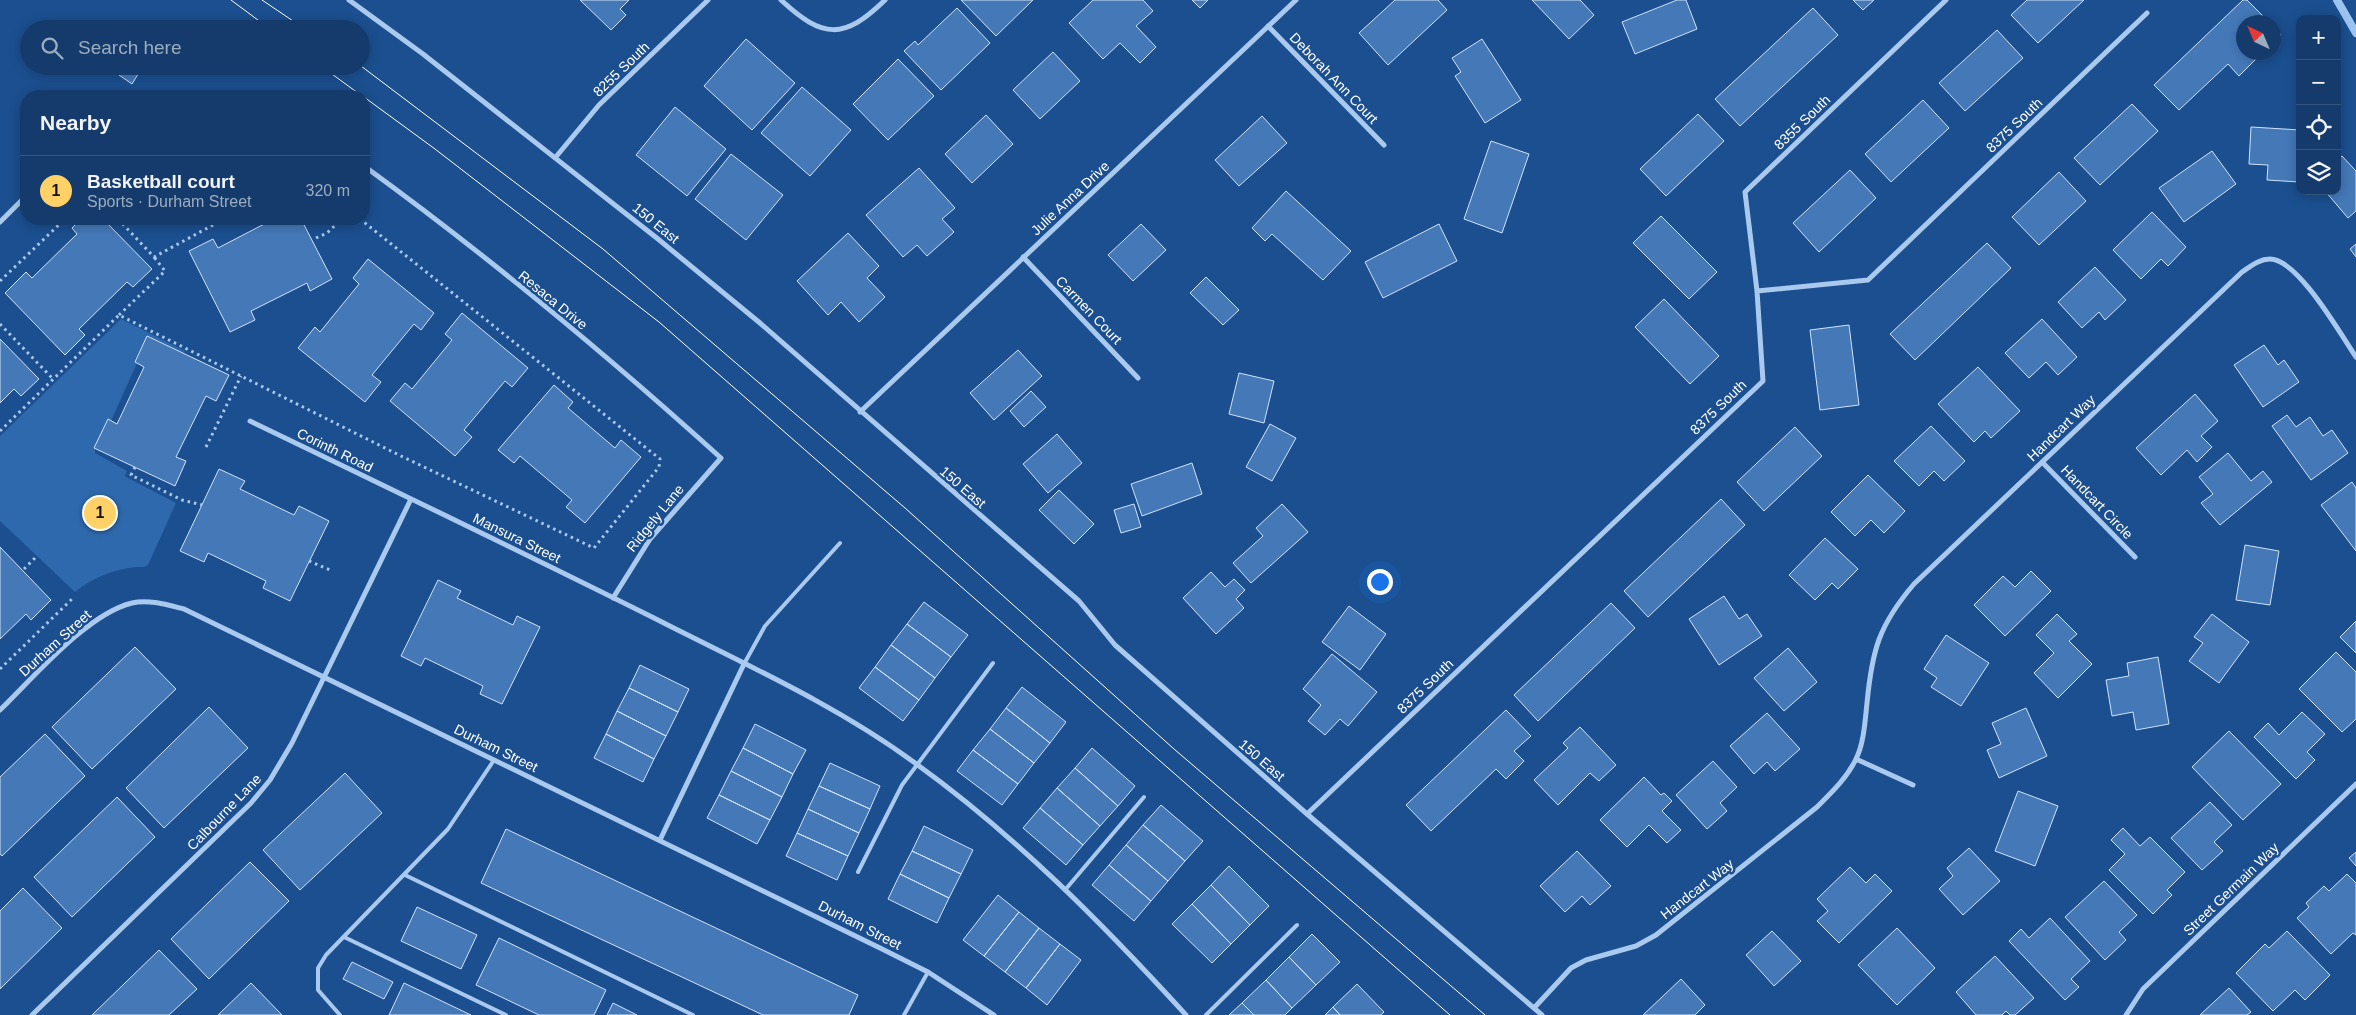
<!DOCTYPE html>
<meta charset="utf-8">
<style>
body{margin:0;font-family:Helvetica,sans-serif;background:#1d4271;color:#f1f3f6}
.controls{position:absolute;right:15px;top:15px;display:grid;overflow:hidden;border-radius:10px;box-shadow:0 2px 12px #0003}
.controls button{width:45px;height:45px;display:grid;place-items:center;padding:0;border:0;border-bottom:1px solid #33557e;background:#143b6b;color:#f1f3f6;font:25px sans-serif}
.compass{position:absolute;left:2236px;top:15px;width:45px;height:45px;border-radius:50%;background:#143b6b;box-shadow:0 2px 12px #0003;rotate:316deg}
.you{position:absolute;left:1379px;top:581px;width:18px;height:18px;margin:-12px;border:4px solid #fff;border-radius:50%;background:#1a73e8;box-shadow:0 0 0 8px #1a73e833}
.badge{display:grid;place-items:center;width:32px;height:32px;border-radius:50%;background:#ffd166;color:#111;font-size:16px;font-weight:700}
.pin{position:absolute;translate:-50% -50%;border:2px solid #fff;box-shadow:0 1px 5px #0006}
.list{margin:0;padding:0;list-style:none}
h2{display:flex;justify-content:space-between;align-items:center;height:65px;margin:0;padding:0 20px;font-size:21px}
h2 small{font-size:16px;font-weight:400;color:#9dadc1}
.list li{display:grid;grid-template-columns:32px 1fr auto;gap:15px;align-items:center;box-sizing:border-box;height:70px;padding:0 20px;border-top:1px solid #33557e}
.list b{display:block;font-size:19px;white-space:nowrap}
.list p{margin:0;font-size:16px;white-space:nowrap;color:#9dadc1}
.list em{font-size:16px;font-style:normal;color:#9dadc1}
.icon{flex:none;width:28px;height:28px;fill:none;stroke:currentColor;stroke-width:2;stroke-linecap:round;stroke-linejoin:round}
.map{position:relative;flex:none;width:2356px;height:1015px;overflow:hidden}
.search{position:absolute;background:#143b6b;box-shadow:0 2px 12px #0003;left:20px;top:20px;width:350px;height:55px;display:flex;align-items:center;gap:12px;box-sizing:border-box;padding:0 18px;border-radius:28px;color:#9dadc1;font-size:19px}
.panel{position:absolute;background:#143b6b;box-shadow:0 2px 12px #0003;left:20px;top:90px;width:350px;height:135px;border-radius:20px}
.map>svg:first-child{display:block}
.green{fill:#2e69ad}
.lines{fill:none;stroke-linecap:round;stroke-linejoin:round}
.stream{stroke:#9cc4f0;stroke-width:8}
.building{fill:#4478b7;stroke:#cfe3fa}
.path{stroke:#a9c9ee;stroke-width:3;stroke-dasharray:2.5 4;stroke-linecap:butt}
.service{stroke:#a9c9ee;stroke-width:4}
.minor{stroke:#a9c9ee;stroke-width:5}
.tram{stroke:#fff;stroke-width:1}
.labels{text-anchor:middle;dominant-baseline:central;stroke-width:5;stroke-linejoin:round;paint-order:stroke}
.street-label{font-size:14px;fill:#fff;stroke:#1b4f8f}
</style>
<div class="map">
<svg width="2356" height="1015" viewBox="0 0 2356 1015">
<rect width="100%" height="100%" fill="#1b4f8f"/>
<path class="green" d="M 121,319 L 185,351 L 184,353 L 147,336 L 135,361 L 137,363 L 111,421 L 109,419 L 95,448 L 95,453 L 127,471 L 125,476 L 128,478 L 176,503 L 148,565 L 144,567 C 121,566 93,577 75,592 L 0,521 L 0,436 Z"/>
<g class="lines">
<path class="stream" d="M 2337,0 L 2356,33"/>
</g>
<path class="building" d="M 580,0 L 629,0 L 620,9 L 626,15 L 611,30 Z
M 961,0 L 1033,0 L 996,36 Z
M 1093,0 L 1143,0 L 1153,11 L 1136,26 L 1156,47 L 1140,63 L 1120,43 L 1103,59 L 1069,23 Z
M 1192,0 L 1208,0 L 1200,8 Z
M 1395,0 L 1438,0 L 1447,10 L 1388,65 L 1359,33 Z
M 1532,0 L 1580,0 L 1594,15 L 1569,39 Z
M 1677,0 L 1686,0 L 1697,29 L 1635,54 L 1622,22 Z
M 1853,0 L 1874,0 L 1863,10 Z
M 2027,0 L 2084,0 L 2038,43 L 2011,15 Z
M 2243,0 L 2247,0 L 2269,22 L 2244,22 L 2244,52 L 2263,52 L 2239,76 L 2228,64 L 2179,110 L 2154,85 Z
M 957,8 L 990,43 L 941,90 L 904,51 L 915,41 L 918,45 Z
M 1813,8 L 1838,35 L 1740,126 L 1715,99 Z
M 2274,27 L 2281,35 L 2274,43 Z
M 1997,30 L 2023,58 L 1965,111 L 1939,83 Z
M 746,39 L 795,83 L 752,130 L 704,86 Z
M 1482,39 L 1521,100 L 1485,123 L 1455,76 L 1461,72 L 1452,58 Z
M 1053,52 L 1080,81 L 1040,119 L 1013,90 Z
M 898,59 L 934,96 L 888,140 L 853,104 Z
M 125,66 L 143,66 L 132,84 L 119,75 Z
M 802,87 L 851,130 L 810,176 L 761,133 Z
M 1923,100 L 1949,128 L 1891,182 L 1865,154 Z
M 2132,104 L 2158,131 L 2100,185 L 2074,158 Z
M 675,107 L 726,149 L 687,196 L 636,155 Z
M 1698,114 L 1724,141 L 1666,196 L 1640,169 Z
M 986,115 L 1013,144 L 972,183 L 945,154 Z
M 1262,116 L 1287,143 L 1239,186 L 1215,160 Z
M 2251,127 L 2300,130 L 2299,182 L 2267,180 L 2268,165 L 2249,164 Z
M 1491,141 L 1529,154 L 1502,233 L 1464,219 Z
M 2212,151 L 2236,184 L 2184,222 L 2159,188 Z
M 731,154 L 783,195 L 746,240 L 695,199 Z
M 2342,156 L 2356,171 L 2356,211 L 2348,218 L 2325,191 L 2337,191 L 2337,160 Z
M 919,168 L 955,208 L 942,219 L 954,232 L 927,256 L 917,245 L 903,257 L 866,215 Z
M 1850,170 L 1876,198 L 1819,252 L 1793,223 Z
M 2059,172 L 2086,201 L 2039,245 L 2012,217 Z
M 1286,191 L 1351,251 L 1323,280 L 1272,234 L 1265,241 L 1252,228 Z
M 2152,212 L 2186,247 L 2168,266 L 2161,259 L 2141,279 L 2113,250 Z
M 1661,216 L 1717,272 L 1689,299 L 1633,243 Z
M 81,219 L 103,219 L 152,269 L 133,287 L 127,282 L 79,329 L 85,335 L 65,355 L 5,293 L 26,272 L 32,278 L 77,234 L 72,228 Z
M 271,219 L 301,219 L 332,279 L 310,291 L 307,283 L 251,311 L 255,320 L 230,332 L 189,251 L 213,239 L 218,248 L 272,220 Z
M 1141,224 L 1166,250 L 1133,281 L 1108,255 Z
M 1439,224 L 1457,261 L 1383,298 L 1365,262 Z
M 848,233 L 879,266 L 867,278 L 885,297 L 859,322 L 841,302 L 828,315 L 797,281 Z
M 1987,243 L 2011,268 L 1915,360 L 1890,334 Z
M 2356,244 L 2356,257 L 2350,249 Z
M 368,259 L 434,313 L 421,330 L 414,324 L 372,375 L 381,382 L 365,402 L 298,348 L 315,327 L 320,332 L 359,284 L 353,278 Z
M 2095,267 L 2126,300 L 2105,320 L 2099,312 L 2082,328 L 2058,302 Z
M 1206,277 L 1239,310 L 1223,325 L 1190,293 Z
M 1664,299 L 1719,356 L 1690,384 L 1635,327 Z
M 462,313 L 528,368 L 512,387 L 505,381 L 464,430 L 472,437 L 455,456 L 390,401 L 405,383 L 412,389 L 452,340 L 445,334 Z
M 2042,319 L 2077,357 L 2058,375 L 2046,362 L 2029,378 L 2005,353 Z
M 1849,325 L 1859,405 L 1820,410 L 1810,330 Z
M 147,336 L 229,375 L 216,401 L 206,396 L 176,457 L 186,461 L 175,486 L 94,448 L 108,419 L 117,424 L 144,367 L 135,362 Z
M 0,339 L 39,379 L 21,396 L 14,389 L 0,403 Z
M 2264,345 L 2278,365 L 2284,360 L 2299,382 L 2263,407 L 2234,365 Z
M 1018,350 L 1042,376 L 994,420 L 970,393 Z
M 1978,367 L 2020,411 L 1991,438 L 1985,431 L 1974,442 L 1938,404 Z
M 1239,373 L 1274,381 L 1264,423 L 1229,414 Z
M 554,385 L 573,402 L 568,408 L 615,448 L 621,440 L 641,457 L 585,523 L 566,507 L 572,500 L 520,456 L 514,463 L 498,450 Z
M 1031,391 L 1046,407 L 1024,427 L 1010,411 Z
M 2195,394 L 2218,421 L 2201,436 L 2212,447 L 2197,462 L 2187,450 L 2161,475 L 2136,448 Z
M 2287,415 L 2296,427 L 2310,417 L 2323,436 L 2332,430 L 2348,453 L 2311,480 L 2272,426 Z
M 1270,424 L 1296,438 L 1272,481 L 1246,467 Z
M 1931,426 L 1965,461 L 1944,481 L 1934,471 L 1919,486 L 1894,461 Z
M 1795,427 L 1822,456 L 1764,511 L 1737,482 Z
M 1057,434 L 1082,463 L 1048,493 L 1023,464 Z
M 2228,453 L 2251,481 L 2263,471 L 2272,482 L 2220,525 L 2201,503 L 2213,494 L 2199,477 Z
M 1192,463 L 1202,494 L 1142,516 L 1131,484 Z
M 219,469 L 245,481 L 240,489 L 294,515 L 299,506 L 329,521 L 290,601 L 263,588 L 266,581 L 208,553 L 204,562 L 180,551 Z
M 1868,475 L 1905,511 L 1884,533 L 1871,520 L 1855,536 L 1831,512 Z
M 2352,482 L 2356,488 L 2356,551 L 2321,505 Z
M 1059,490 L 1094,524 L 1074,544 L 1039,510 Z
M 1721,499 L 1745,525 L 1648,617 L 1624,591 Z
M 1134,504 L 1141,527 L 1121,533 L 1114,510 Z
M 1282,504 L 1308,532 L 1251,583 L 1233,563 L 1263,536 L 1256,528 Z
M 1825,538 L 1858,569 L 1838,589 L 1832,583 L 1815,600 L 1789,575 Z
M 2245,545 L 2279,551 L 2270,605 L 2236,600 Z
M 0,547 L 51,600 L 31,620 L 26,614 L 0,639 Z
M 2031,571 L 2051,591 L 2005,636 L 1974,605 L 2003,576 L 2015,587 Z
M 1211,572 L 1225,587 L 1234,579 L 1245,590 L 1236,599 L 1244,608 L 1216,634 L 1183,598 Z
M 438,580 L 461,591 L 457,598 L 513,625 L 517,616 L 540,627 L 502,704 L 480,694 L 483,686 L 425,658 L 421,666 L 401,656 Z
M 1724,596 L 1739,619 L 1747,614 L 1762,636 L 1719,665 L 1689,619 Z
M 924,602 L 968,635 L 951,657 L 907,624 Z
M 1611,603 L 1635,628 L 1538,721 L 1514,695 Z
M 1349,606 L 1386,634 L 1360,670 L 1322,642 Z
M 2057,614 L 2077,634 L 2069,641 L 2092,664 L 2058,698 L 2034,673 L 2054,653 L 2036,635 Z
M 2212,614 L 2249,642 L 2219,683 L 2189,661 L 2203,643 L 2194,637 Z
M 2356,621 L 2356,653 L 2340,637 Z
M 907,624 L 951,657 L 935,678 L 891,645 Z
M 1946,635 L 1989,663 L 1961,706 L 1931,687 L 1937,678 L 1924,669 Z
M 891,645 L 935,678 L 919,700 L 875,667 Z
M 135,647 L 176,689 L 92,769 L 52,727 Z
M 1788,648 L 1817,682 L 1784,711 L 1754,678 Z
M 2336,652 L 2356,672 L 2356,719 L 2342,732 L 2299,689 Z
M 1332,654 L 1377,692 L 1348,726 L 1340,719 L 1325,735 L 1308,721 L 1321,705 L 1303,689 Z
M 2158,657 L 2169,724 L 2136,730 L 2133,712 L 2112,716 L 2106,680 L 2129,676 L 2127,663 Z
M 640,665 L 689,689 L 678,712 L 629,688 Z
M 875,667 L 919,700 L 903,721 L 859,688 Z
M 1022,687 L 1066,722 L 1050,743 L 1006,708 Z
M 629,688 L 678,712 L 666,736 L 617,711 Z
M 209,707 L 248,748 L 164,828 L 126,788 Z
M 1006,708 L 1050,743 L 1034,763 L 990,729 Z
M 2026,708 L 2047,756 L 1999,778 L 1987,750 L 2001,744 L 1992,723 Z
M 1506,710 L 1531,736 L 1514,751 L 1524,761 L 1506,779 L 1496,769 L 1431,831 L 1406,805 Z
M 617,711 L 666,736 L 654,759 L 606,734 Z
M 2302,712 L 2325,734 L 2307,752 L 2315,760 L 2296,779 L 2254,737 L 2268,723 L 2279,735 Z
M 1767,713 L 1800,749 L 1775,771 L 1767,762 L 1754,774 L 1730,746 Z
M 755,724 L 806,750 L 793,774 L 743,748 Z
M 1580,727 L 1616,765 L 1599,781 L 1590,773 L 1558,805 L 1534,780 L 1568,748 L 1563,743 Z
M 990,729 L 1034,763 L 1018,784 L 973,750 Z
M 2229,731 L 2281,784 L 2243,820 L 2192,767 Z
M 45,734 L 85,776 L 2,856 L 0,854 L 0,777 Z
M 606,734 L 654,759 L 643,782 L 594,758 Z
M 743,748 L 793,774 L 782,797 L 731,771 Z
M 1092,748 L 1135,786 L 1118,806 L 1075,768 Z
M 973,750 L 1018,784 L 1002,805 L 957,771 Z
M 1713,761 L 1737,787 L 1720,803 L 1727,811 L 1707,829 L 1676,795 Z
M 830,763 L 880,786 L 870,809 L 819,786 Z
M 1075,768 L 1118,806 L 1100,826 L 1057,788 Z
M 731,771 L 782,797 L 770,820 L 719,795 Z
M 345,773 L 382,813 L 300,890 L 263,850 Z
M 1644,777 L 1661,795 L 1664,793 L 1672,801 L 1662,811 L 1681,830 L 1667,843 L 1649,825 L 1627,847 L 1600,820 Z
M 819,786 L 870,809 L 859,833 L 808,809 Z
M 1057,788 L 1100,826 L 1083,845 L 1040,808 Z
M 2018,791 L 2058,806 L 2035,866 L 1995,851 Z
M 719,795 L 770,820 L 757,844 L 707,818 Z
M 117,797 L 155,837 L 72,917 L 34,877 Z
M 2210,802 L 2232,825 L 2214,842 L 2223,851 L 2202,870 L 2171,838 Z
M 1161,805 L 1203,841 L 1185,861 L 1143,825 Z
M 1040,808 L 1083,845 L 1066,865 L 1023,828 Z
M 808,809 L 859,833 L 848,856 L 797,833 Z
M 1143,825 L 1185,861 L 1168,881 L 1126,845 Z
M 924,826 L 973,850 L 961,874 L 912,851 Z
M 2123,828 L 2140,846 L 2150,837 L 2185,872 L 2167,890 L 2172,895 L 2153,914 L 2109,870 L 2125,854 L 2111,840 Z
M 506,829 L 858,995 L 849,1015 L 763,1015 L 481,883 Z
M 797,833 L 848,856 L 837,880 L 786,856 Z
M 1126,845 L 1168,881 L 1151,901 L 1109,865 Z
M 1969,848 L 2000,881 L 1963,915 L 1939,889 L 1953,876 L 1947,868 Z
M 912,851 L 961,874 L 949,898 L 900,874 Z
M 1577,851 L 1611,886 L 1590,905 L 1582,896 L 1565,912 L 1540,886 Z
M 2356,852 L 2356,866 L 2349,858 Z
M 250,862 L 289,901 L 209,979 L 171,939 Z
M 1109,865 L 1151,901 L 1134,921 L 1092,885 Z
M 1229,866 L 1269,906 L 1250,925 L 1211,885 Z
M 1850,867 L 1866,883 L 1875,874 L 1892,891 L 1839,943 L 1817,921 L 1828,911 L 1817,899 Z
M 900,874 L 949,898 L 937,923 L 888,899 Z
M 2347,874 L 2356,883 L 2356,935 L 2353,933 L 2331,954 L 2297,918 L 2309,907 L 2306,903 L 2324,886 L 2329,891 Z
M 2104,881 L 2137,915 L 2119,932 L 2126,940 L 2105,960 L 2065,917 Z
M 1211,885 L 1250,925 L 1231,944 L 1192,904 Z
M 23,888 L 62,928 L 0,989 L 0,911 Z
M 998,895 L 1019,912 L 984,956 L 963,940 Z
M 1192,904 L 1231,944 L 1212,963 L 1172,924 Z
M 417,907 L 477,935 L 461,969 L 401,941 Z
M 1019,912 L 1039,928 L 1005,972 L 984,956 Z
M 2050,918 L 2090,961 L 2071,979 L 2079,987 L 2065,1000 L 2009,941 L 2021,929 L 2029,938 Z
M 1039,928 L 1060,944 L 1026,988 L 1005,972 Z
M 1897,928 L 1935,968 L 1897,1005 L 1858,965 Z
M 1772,931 L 1801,961 L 1774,986 L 1746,955 Z
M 2287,931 L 2330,975 L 2305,1000 L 2295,990 L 2273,1011 L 2236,973 L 2265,944 L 2269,948 Z
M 1312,934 L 1340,962 L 1316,985 L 1289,957 Z
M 499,938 L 606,990 L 594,1015 L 539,1015 L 476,985 Z
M 1060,944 L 1081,960 L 1047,1005 L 1026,988 Z
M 159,950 L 197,989 L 169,1015 L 92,1015 Z
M 1995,956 L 2034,998 L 2015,1015 L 2010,1015 L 2006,1011 L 2002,1015 L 1976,1015 L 1956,992 Z
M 1289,957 L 1316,985 L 1292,1008 L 1266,980 Z
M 352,962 L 393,982 L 384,999 L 343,979 Z
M 1681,979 L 1705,1005 L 1695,1015 L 1643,1015 Z
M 1266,980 L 1292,1008 L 1285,1015 L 1254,1015 L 1242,1003 Z
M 251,983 L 282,1015 L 218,1015 Z
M 404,983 L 471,1015 L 389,1015 Z
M 1357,984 L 1384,1012 L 1381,1015 L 1340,1015 L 1333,1007 Z
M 2229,988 L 2251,1012 L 2247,1015 L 2200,1015 Z
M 613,1003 L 637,1015 L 607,1015 Z
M 1242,1003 L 1254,1015 L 1229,1015 Z
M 1333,1007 L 1340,1015 L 1325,1015 Z"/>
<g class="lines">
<path class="path" d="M 118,219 L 154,257 L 224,219
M 316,238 L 327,233 L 342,219
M 0,281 L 65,219
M 119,315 L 165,271 L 154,257
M 0,324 L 54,380
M 0,431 L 119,315 L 401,456 L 594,548 L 659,467 L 660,459 L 360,219
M 206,447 L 241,376
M 135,467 L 131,475 L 182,500 L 202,505
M 309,561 L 330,570
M 24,569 L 35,558
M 0,669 L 73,598"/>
<path class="service" d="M 744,664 L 765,626 L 840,543
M 858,872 L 902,785 L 993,663
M 405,875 L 693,1015
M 1065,890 L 1144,797
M 344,937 L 506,1015
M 340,1015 L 318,990 L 318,968 L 326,955 L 448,829 L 494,760
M 904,1015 L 928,972
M 1206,1015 L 1297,925"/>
<path class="minor" d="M 349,0 L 423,54 L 658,239 L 760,323 L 1079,601 L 1115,645 L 1307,814 L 1542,1015
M 781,0 C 823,39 844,40 885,0
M 1268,26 L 1384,145
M 555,158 L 599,105 L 708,0
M 364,166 C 488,256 607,355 721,458 L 650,539 L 613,598
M 0,222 L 26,196
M 1023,257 L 1138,378
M 1757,291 L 1745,192 L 1946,0
M 860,412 L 1296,0
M 250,421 C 385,486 520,551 654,618 C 742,663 835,704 915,763 C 1015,835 1103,924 1186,1015
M 2042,462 L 2135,557
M 0,710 C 34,677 87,614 132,603 C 149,599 168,605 184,609 L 880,948 L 928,972 L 994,1015
M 1856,759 L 1913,785
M 1307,814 L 1763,381 L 1757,291 L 1868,280 L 2147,13
M 660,840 L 744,664
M 1534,1008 L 1571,968 L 1586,960 L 1636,946 L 1656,935 L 1817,807 C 1831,793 1847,778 1856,759 C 1864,743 1865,721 1867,703 C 1872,650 1879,625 1914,584 L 2242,272 C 2251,266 2259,259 2270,259 C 2298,259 2341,335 2356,357
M 32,1015 L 251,803 L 270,780 L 292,743 L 411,499
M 2126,1015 L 2143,989 L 2356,784"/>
<path class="tram" d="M 231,0 L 270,29
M 262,0 L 305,29
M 321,66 L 362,96
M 361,66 L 603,249 L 905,508 L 1174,749 L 1485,1015
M 364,97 L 435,149 L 659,322 L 1450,1015"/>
</g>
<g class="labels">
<g class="street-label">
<text transform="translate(621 69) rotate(-44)">8255 South</text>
<text transform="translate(1334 78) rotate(46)">Deborah Ann Court</text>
<text transform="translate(1802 122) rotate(-44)">8355 South</text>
<text transform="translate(2014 125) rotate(-44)">8375 South</text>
<text transform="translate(1070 198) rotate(-43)">Julie Anna Drive</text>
<text transform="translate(656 223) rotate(39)">150 East</text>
<text transform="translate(553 300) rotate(39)">Resaca Drive</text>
<text transform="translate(1089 310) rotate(46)">Carmen Court</text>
<text transform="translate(1718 407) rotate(-44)">8375 South</text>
<text transform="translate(2061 428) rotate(-44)">Handcart Way</text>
<text transform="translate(335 450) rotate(26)">Corinth Road</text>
<text transform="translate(963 487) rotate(41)">150 East</text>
<text transform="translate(2097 502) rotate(46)">Handcart Circle</text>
<text transform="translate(655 518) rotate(-51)">Ridgely Lane</text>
<text transform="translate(517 538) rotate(26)">Mansura Street</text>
<text transform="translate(55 643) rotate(-42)">Durham Street</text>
<text transform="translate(1425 686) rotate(-44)">8375 South</text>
<text transform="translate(496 748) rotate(26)">Durham Street</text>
<text transform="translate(1262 760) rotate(41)">150 East</text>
<text transform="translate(224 812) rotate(-46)">Calbourne Lane</text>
<text transform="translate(1697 889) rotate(-38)">Handcart Way</text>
<text transform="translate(2231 889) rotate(-44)">Street Germain Way</text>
<text transform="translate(860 925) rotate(27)">Durham Street</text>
</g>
</g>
</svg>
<div class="controls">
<button>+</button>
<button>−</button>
<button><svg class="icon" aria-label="locate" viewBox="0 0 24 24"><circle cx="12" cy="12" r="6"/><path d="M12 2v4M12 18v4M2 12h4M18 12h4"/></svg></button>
<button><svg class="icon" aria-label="layers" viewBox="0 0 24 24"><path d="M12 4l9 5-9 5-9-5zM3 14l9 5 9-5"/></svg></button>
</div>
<svg class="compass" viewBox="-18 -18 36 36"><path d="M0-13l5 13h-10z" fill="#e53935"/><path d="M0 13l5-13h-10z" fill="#9dadc1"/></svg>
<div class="you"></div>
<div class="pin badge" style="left:100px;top:513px">1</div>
<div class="search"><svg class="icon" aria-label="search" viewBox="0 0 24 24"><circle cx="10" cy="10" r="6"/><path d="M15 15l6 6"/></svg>Search here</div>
<section class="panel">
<h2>Nearby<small></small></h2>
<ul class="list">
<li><span class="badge">1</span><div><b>Basketball court</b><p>Sports · Durham Street</p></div><em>320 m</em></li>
</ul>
</section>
</div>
